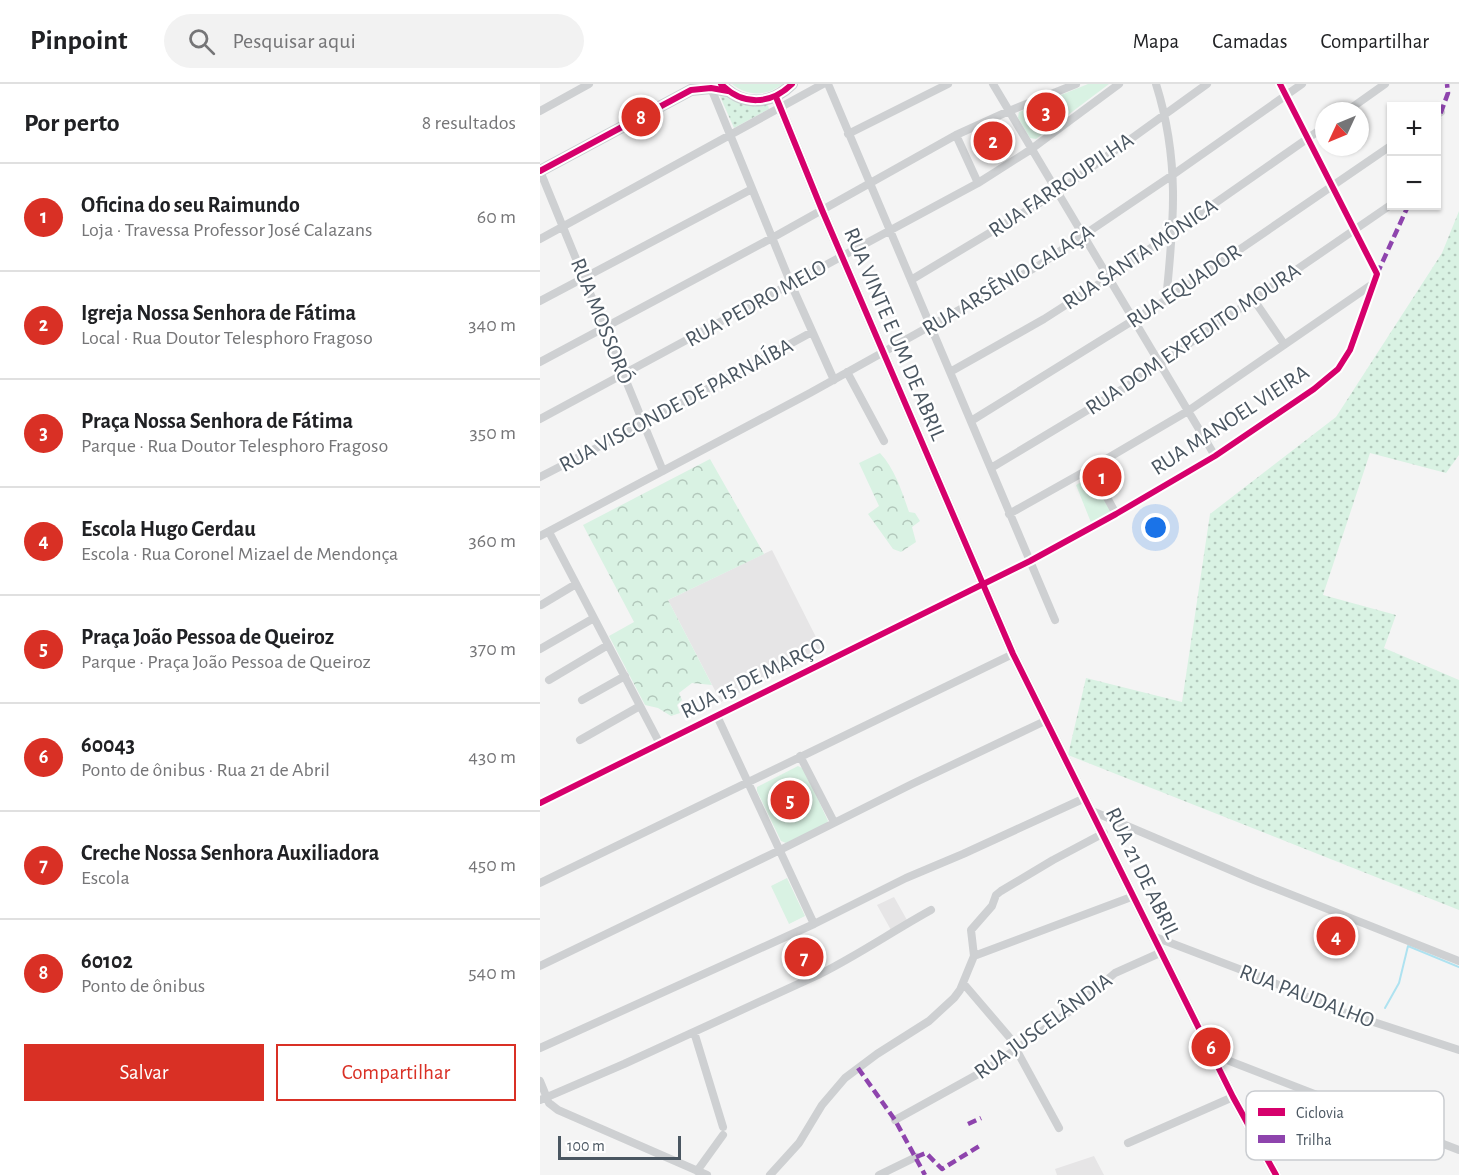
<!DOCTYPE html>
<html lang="pt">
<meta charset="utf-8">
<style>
body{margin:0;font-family:"Alegreya Sans",sans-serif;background:#f2f2f2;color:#202124}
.controls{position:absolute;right:18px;top:18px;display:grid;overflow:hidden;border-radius:0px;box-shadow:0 2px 4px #0004}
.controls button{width:54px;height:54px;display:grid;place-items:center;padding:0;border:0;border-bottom:2px solid #e0e0e0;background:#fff;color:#202124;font:30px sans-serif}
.compass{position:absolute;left:775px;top:18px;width:54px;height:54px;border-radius:50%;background:#fff;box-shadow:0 2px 4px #0004;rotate:226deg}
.scale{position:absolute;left:18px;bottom:15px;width:123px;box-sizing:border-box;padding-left:6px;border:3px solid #4a5661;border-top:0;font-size:16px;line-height:21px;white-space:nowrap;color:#4a5661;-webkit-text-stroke:4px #fff;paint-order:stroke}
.you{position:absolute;left:616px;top:444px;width:21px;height:21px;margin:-15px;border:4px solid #fff;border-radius:50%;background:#1a73e8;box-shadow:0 0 0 9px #1a73e833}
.badge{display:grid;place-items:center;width:39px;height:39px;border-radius:50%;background:#d93025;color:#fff;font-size:20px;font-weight:700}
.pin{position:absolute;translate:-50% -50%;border:3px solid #fff;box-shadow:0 2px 6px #0006}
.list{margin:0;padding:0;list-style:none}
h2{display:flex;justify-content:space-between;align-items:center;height:78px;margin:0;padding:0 24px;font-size:26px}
h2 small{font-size:20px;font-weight:400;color:#757577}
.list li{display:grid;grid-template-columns:39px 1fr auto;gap:18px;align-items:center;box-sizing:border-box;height:108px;padding:0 24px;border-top:2px solid #e0e0e0}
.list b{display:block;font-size:22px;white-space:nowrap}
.list p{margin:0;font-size:20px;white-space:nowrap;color:#757577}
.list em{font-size:20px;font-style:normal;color:#757577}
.actions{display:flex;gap:12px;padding:18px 24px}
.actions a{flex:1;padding:14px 0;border:2px solid #d93025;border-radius:0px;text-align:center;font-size:21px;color:#d93025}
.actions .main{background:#d93025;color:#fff}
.icon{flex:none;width:33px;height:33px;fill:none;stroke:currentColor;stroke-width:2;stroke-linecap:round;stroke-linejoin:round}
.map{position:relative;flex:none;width:919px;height:1091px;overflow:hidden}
header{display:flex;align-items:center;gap:36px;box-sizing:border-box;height:84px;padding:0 30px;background:#fff;border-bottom:2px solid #e0e0e0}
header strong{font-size:28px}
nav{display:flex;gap:33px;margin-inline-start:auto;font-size:21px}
.search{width:420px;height:54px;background:#f2f2f2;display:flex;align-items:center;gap:15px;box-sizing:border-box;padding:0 21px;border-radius:33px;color:#757577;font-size:22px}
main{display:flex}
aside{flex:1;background:#fff}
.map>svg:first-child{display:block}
.education{fill:#e6e5e6}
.grass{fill:url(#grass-dots)}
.forest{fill:url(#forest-crowns)}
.green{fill:#d9f2e3}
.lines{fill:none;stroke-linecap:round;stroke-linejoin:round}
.stream{stroke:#aee2f0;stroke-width:2}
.street{stroke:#ced0d2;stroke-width:8}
.secondary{stroke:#ced0d4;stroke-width:10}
.primary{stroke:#caced1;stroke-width:12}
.quiet{stroke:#8e44ad;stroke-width:4.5;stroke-dasharray:9 4.5;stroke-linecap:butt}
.cycleway-casing{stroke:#fff;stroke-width:10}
.cycleway{stroke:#d6006c;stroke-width:6}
.labels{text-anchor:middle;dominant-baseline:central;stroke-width:5;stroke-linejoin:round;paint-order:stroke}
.street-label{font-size:22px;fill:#4a5661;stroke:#fff}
.key{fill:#fff;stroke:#c9ccd0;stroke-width:1.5}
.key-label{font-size:16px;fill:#4a5661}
</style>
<header>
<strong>Pinpoint</strong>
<div class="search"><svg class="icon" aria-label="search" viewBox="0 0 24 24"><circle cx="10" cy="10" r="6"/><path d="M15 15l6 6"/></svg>Pesquisar aqui</div>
<nav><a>Mapa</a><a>Camadas</a><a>Compartilhar</a></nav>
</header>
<main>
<aside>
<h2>Por perto<small>8 resultados</small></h2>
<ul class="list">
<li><span class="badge">1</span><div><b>Oficina do seu Raimundo</b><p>Loja · Travessa Professor José Calazans</p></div><em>60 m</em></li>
<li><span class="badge">2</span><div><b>Igreja Nossa Senhora de Fátima</b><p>Local · Rua Doutor Telesphoro Fragoso</p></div><em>340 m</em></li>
<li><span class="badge">3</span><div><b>Praça Nossa Senhora de Fátima</b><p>Parque · Rua Doutor Telesphoro Fragoso</p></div><em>350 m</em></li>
<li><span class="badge">4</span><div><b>Escola Hugo Gerdau</b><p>Escola · Rua Coronel Mizael de Mendonça</p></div><em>360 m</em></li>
<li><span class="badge">5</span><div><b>Praça João Pessoa de Queiroz</b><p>Parque · Praça João Pessoa de Queiroz</p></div><em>370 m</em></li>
<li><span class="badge">6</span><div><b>60043</b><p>Ponto de ônibus · Rua 21 de Abril</p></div><em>430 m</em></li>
<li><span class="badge">7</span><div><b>Creche Nossa Senhora Auxiliadora</b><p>Escola</p></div><em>450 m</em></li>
<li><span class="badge">8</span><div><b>60102</b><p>Ponto de ônibus</p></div><em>540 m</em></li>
</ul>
<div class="actions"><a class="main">Salvar</a><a>Compartilhar</a></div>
</aside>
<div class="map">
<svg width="919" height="1091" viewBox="0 0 919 1091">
<defs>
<pattern id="grass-dots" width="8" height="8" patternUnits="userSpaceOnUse" patternTransform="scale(1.5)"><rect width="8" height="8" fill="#d9f2e3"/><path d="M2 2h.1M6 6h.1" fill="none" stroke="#b2c7bb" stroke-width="1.8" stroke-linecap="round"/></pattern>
<pattern id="forest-crowns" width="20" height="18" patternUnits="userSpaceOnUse" patternTransform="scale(1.5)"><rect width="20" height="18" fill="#d9f2e3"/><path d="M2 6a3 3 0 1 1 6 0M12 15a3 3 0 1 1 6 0" fill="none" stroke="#b2c7bb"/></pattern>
</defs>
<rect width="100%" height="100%" fill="#f4f4f4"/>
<path class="education" d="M 232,466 L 283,567 L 181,618 L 128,516 Z
M 354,813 L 367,836 L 351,846 L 337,821 Z
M 793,831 L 812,839 L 800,873 L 780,865 Z
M 261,855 L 274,888 L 267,891 L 254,858 Z
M 554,1072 L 564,1091 L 517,1091 L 515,1085 Z"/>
<path class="grass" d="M 179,10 L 217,21 L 228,21 L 229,25 L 194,44 Z
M 919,127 L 919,371 L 906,389 L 830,369 L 783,511 L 856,531 L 844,564 L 919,596 L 919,826 L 528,671 L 546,594 L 642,618 L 670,430 L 796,333 L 902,169 Z"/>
<path class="forest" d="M 340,369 C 355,385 362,408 369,428 L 375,429 L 380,437 L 372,443 L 376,458 L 361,468 L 353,465 L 328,430 L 339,422 L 319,379 Z
M 170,375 L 224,470 L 128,516 L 172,601 L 152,599 L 139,609 L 142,616 L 137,621 L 140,629 L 131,632 L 118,624 L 105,621 L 69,552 L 94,538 L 43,441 Z"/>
<path class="green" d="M 192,0 L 243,0 C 227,12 208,13 192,0 Z
M 548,0 L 569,0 L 496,55 L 490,54 L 478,34 L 479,28 Z
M 548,394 L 551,394 L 571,427 L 571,429 L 552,441 L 536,401 Z
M 258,682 L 264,685 L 288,737 L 285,741 L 246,759 L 241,757 L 217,707 L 217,703 Z
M 247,794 L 265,832 L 249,840 L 231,802 Z"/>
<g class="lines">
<path class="stream" d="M 845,924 L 859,899 L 868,862 L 919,883"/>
<path class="street" d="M 288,0 L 515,536
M 453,0 L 675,372
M 616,0 C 640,76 634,138 626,216
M 171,4 L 251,200 L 294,296
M 0,27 L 49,0
M 807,27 L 845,0
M 896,31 L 901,28
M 308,50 L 408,0
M 416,51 L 438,99
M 0,87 L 123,387
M 0,155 L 283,0
M 371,196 L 516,109 L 667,0
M 714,216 L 744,260
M 0,217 L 212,105
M 0,278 L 232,154 L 416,51 L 469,27 L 536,0
M 307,288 L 344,357
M 410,288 L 504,235 L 568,194 L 784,43
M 0,335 L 438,99 L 490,66 L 579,0
M 431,337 L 626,216 L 852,61
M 451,384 L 586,303 L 852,120
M 551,384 L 576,430
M 0,393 L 103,340 L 272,248
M 469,430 L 551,384 L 648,327 L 834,199
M 9,448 L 120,660
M 0,452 L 270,309 L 498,182 L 634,90 L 762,0
M 1,521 L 36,500
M 0,565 L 54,534
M 9,596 L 68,561
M 42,616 L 85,592
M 177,632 L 274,840
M 40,656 L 100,622
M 260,672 L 294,738
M 0,719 L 490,477 L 576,430 L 675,372 L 774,305 L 798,285 L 810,266 L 837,190 L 740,0
M 552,727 L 714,796 L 919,877
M 0,799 L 473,570
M 615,853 L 720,893 L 800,927 L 919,966
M 434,872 L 594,812
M 0,882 L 240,766 L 372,700 L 505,637
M 423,899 L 470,954 L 519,1044
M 154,948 L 183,1043
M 0,964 L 274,840 L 366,794 L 423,770 L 545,714
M 674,971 L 919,1066
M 0,997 L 9,1019 L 18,1026 L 167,1091
M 0,1016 L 84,980 L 280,890 C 318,871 353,847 391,826
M 355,1036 L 449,984 L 529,928 L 575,889 L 622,868
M 588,1059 L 693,1013
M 157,1087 L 183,1051
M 230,1091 L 259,1059 L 282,1021 L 305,994 L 337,970 L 389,937 L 414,914 L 420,906 L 434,872 L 431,846 L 452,822 L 456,811 L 461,807 L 513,776 L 564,749
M 339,1091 L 376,1073"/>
<path class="secondary" d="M 236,13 L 282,126 L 473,570 L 693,1013 L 736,1091"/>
<path class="primary" d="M 184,3 C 205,23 232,20 252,0
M 0,87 L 151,6 L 171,4 L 188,7"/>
<path class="quiet" d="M 896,42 L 908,9 L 907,0
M 837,190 L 868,122
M 318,984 L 355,1036 L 385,1091
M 428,1040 L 441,1034
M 376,1073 L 386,1069 L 402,1085 L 441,1061"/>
<defs>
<path id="cycleway" d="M 181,0 C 202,22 231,21 252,0
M 236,13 L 282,126 L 473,570 L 693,1013 L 736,1091
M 0,87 L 151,6 L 171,4 L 188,7
M 0,719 L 490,477 L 576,430 L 675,372 L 774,305 L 798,285 L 810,266 L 837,190 L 740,0"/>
</defs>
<use href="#cycleway" class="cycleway-casing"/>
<use href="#cycleway" class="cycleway"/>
</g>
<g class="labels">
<g class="street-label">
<text transform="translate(521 101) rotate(-34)">RUA FARROUPILHA</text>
<text transform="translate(600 170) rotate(-34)">RUA SANTA MÔNICA</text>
<text transform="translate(468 196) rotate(-31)">RUA ARSÊNIO CALAÇA</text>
<text transform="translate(644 202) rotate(-34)">RUA EQUADOR</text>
<text transform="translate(216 219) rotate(-29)">RUA PEDRO MELO</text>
<text transform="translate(62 237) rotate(68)">RUA MOSSORÓ</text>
<text transform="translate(355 250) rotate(67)">RUA VINTE E UM DE ABRIL</text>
<text transform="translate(653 255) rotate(-34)">RUA DOM EXPEDITO MOURA</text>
<text transform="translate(136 321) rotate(-28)">RUA VISCONDE DE PARNAÍBA</text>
<text transform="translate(690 336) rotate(-33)">RUA MANOEL VIEIRA</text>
<text transform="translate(213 594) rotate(-26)">RUA 15 DE MARÇO</text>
<text transform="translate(603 789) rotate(64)">RUA 21 DE ABRIL</text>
<text transform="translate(767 912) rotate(21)">RUA PAUDALHO</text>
<text transform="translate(503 942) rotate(-36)">RUA JUSCELÂNDIA</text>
</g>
</g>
<rect x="706" y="1007" width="198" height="69" rx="9" class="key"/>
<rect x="718" y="1024" width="27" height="8" fill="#d6006c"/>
<rect x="718" y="1051" width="27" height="8" fill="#8e44ad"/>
<g class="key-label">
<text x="756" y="1034">Ciclovia</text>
<text x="756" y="1061">Trilha</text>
</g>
</svg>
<div class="controls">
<button>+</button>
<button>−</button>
</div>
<svg class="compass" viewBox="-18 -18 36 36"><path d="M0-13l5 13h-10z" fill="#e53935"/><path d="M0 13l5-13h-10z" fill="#757577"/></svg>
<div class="scale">100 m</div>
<div class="you"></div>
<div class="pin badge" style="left:562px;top:393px">1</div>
<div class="pin badge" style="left:453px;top:57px">2</div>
<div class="pin badge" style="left:506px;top:28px">3</div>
<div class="pin badge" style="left:796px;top:852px">4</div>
<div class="pin badge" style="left:250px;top:716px">5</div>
<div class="pin badge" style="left:671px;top:963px">6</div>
<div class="pin badge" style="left:264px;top:873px">7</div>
<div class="pin badge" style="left:101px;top:33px">8</div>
</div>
</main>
